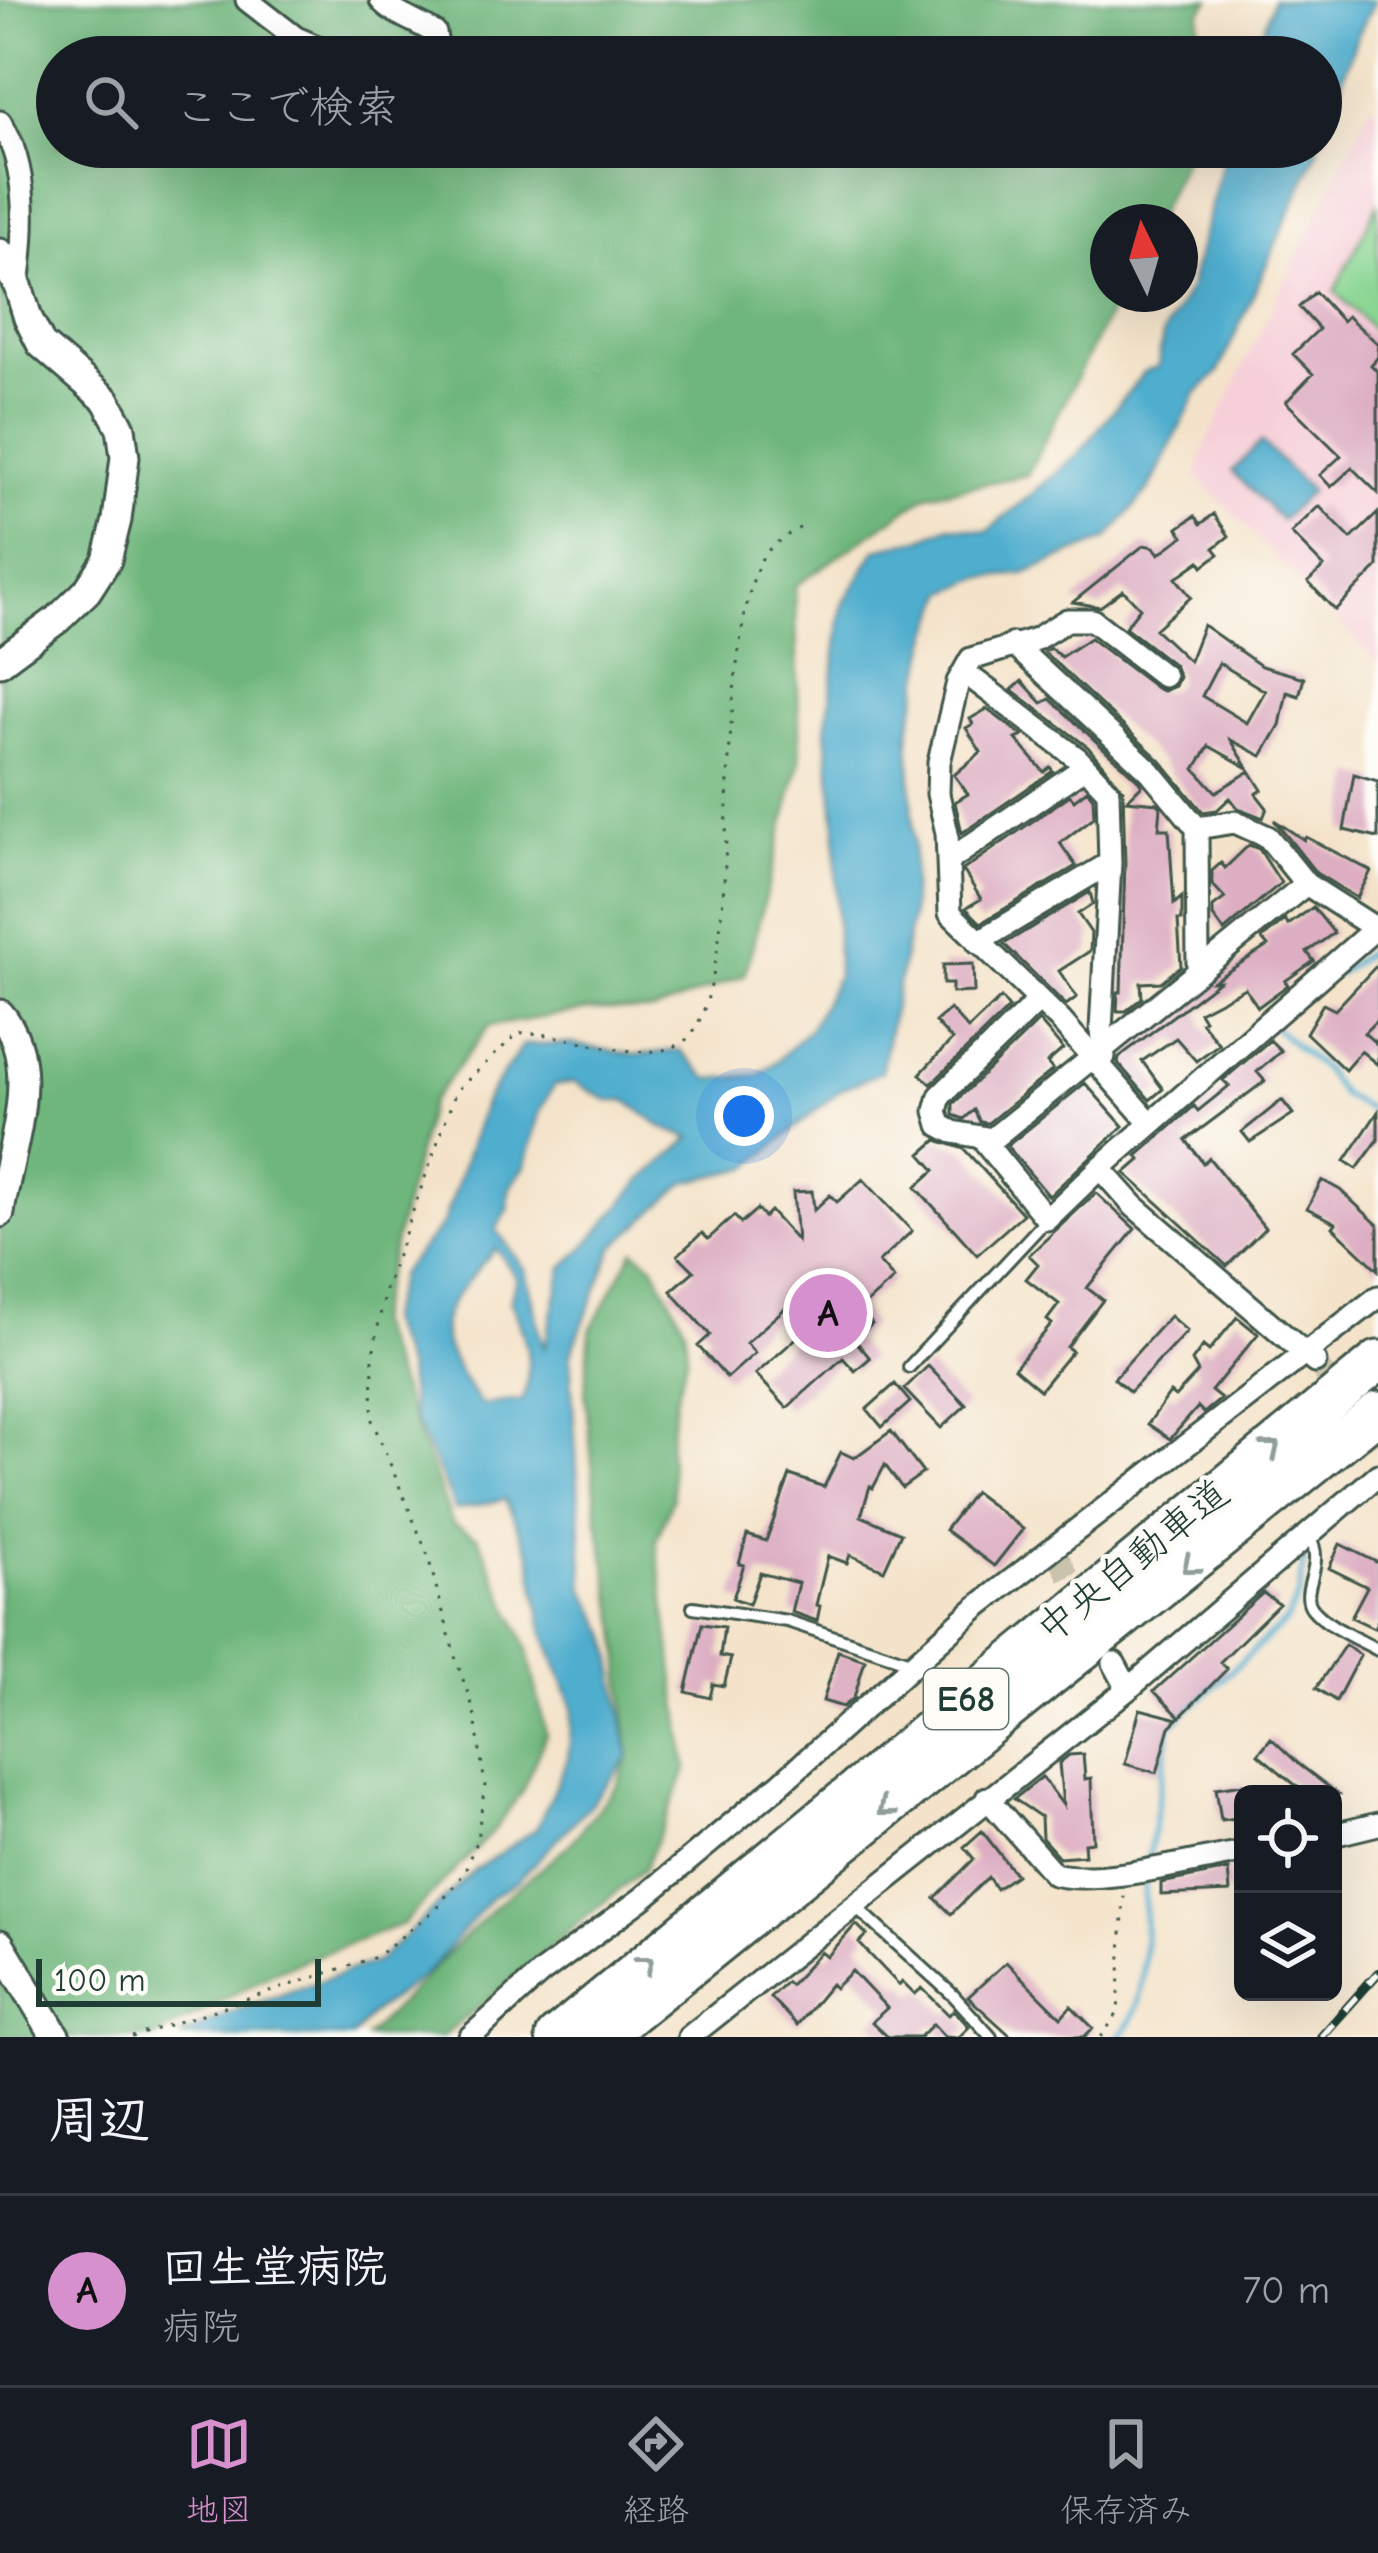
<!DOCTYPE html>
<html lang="ja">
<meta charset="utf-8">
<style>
body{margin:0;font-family:"Comic Neue","Klee One",sans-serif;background:#242831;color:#f1f3f6}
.controls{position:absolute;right:36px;bottom:36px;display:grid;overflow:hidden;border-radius:18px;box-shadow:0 12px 48px #0002}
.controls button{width:108px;height:108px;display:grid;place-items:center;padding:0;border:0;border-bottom:3px solid #363941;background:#171b24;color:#f1f3f6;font:60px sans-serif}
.compass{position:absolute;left:1090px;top:204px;width:108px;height:108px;border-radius:50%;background:#171b24;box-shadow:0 12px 48px #0002;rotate:355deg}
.scale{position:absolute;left:36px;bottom:30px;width:285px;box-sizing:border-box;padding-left:12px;border:6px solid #1f3d34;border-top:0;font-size:33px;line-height:42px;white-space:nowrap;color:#1f3d34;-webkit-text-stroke:9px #fdfcf7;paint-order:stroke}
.you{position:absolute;left:744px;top:1116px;width:42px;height:42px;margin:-30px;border:9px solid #fff;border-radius:50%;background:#1a73e8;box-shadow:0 0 0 18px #1a73e833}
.badge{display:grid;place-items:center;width:78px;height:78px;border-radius:50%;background:#d690ce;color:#111;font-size:39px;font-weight:700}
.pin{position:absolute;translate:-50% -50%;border:6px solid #fff;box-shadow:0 3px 12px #0006}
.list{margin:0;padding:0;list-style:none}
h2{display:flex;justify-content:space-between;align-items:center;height:156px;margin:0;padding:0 48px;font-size:51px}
h2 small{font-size:39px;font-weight:400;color:#9ea1a6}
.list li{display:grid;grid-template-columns:78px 1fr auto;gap:36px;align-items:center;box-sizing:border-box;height:192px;padding:0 48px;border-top:3px solid #363941}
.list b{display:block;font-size:45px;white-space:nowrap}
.list p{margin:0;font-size:39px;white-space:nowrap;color:#9ea1a6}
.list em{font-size:39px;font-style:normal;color:#9ea1a6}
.icon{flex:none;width:66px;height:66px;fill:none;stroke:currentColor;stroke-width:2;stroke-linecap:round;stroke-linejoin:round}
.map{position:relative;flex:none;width:1378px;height:2037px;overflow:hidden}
.search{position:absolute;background:#171b24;box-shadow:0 12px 48px #0002;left:36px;right:36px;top:36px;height:132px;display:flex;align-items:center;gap:30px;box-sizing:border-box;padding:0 42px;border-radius:66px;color:#9ea1a6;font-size:45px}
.sheet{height:348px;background:#171b24}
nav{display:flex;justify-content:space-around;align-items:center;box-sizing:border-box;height:168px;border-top:3px solid #363941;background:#171b24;font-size:33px;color:#9ea1a6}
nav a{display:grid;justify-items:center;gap:6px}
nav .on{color:#d690ce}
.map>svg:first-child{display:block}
.built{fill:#f6cfd8}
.green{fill:#88d592;stroke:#548963;stroke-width:3}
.forest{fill:#6eb67c;stroke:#467a58;stroke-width:3}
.water{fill:#50adce;stroke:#387581;stroke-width:3;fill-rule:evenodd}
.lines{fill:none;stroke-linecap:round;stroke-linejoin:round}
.stream{stroke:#50adce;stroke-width:6}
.building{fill:#ddaec2;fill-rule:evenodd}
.minor-tunnel{stroke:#c9c2ac;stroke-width:21;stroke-dasharray:21 10;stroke-linecap:butt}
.service-casing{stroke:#3f564a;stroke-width:16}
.minor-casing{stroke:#3f564a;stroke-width:27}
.tertiary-casing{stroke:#3f564a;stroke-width:33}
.motorway-casing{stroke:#3f564a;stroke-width:45}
.path{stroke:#3f564a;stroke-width:3;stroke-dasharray:3 9;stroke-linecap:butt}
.service{stroke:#fff;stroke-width:10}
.minor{stroke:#fff;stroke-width:21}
.tertiary{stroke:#fff;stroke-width:27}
.motorway{stroke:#fff;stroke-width:39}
.rail-casing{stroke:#1f3d34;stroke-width:10}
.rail{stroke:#fdfcf7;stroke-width:6;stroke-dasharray:18;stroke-linecap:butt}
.oneway{stroke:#8f9e9a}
.labels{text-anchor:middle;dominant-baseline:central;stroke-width:9;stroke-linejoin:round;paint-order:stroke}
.shield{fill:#fdfcf7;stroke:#62766e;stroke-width:3}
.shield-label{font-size:36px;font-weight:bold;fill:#1f3d34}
.street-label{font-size:39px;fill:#1f3d34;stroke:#fdfcf7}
</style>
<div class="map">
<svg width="1378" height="2037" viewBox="0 0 1378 2037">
<rect width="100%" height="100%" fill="#fdfcf7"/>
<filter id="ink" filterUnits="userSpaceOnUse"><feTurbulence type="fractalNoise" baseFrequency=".00833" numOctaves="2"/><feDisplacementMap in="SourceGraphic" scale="24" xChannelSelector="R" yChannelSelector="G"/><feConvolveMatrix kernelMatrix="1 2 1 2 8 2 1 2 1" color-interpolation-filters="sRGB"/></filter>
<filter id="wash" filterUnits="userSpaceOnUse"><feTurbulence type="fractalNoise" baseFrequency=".004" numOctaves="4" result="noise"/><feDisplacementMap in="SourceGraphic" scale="48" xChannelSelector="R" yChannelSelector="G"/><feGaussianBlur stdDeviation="2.7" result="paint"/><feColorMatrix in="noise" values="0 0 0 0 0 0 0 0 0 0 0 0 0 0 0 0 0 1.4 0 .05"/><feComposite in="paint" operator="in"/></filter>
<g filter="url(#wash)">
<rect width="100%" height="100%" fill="#f4e3ca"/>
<path class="built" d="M 1371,104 L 1378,108 L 1378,663 L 1196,475 L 1207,441 Z"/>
<path class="green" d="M 1378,203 L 1378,335 L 1335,291 Z"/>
<path class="forest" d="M 0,0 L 1210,0 L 1200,12 L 1198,57 L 57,57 L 57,147 L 1190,147 L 1154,222 L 1108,222 L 1108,294 L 1119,294 L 1027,475 L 927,495 L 795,586 L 800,761 L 745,975 L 654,1011 L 590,1010 L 489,1026 L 430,1103 L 374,1322 L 453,1524 L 478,1537 L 527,1647 L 546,1734 L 522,1791 L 495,1829 L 403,1924 L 280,1969 L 156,2037 L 0,2037 Z
M 634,1250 L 653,1265 L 685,1327 L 687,1355 L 675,1400 L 669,1448 L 673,1497 L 656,1541 L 687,1769 L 644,1869 L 442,2037 L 366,2037 L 496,1905 L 568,1846 L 616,1787 L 629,1757 L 618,1629 L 598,1523 L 585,1392 L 590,1331 Z"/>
<path class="water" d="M 1273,0 L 1375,0 L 1356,39 L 1321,141 L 1321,57 L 1255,57 Z
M 1226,147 L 1319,147 L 1218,373 L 1196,394 L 1150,488 L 1107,539 L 1024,574 L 980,578 L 946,593 L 930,635 L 909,735 L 914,842 L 911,919 L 881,1072 L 840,1090 L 748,1168 L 686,1182 L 613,1248 L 570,1356 L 584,1587 L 609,1636 L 629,1757 L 589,1806 L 517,1881 L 491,1897 L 431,1969 L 369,2016 L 353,2037 L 180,2037 L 234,2011 L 378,1961 L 475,1870 L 536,1829 L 568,1758 L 573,1708 L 543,1630 L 530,1554 L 505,1499 L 456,1510 L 413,1416 L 406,1369 L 386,1321 L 400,1273 L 443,1224 L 485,1101 L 523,1045 L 570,1044 L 635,1055 L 680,1050 L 709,1079 L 758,1075 L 776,1062 L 810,1028 L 837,977 L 836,828 L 826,731 L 842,606 L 876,549 L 920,539 L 950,526 L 988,531 L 1077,456 L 1144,372 L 1158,367 L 1163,334 L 1189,289 ZM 574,1082 L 609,1101 L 626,1100 L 663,1128 L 691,1138 L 640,1182 L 587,1245 L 563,1267 L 544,1350 L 526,1271 L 496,1229 L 508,1210 L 509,1189 L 526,1165 L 539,1113 L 554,1085 ZM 496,1248 L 517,1279 L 510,1300 C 526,1334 534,1363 523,1400 L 481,1405 C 424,1324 434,1319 496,1248 Z
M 1261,442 L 1310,491 L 1281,520 L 1232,471 Z"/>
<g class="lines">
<path class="stream" d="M 1338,974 L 1378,945
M 1271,1025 L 1323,1069 L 1342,1095 L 1378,1113
M 1351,1305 L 1378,1283
M 1148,1861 L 1170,1726 L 1287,1620 L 1299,1594 L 1306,1543
M 1119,2037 C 1152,2007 1143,1926 1145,1882"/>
</g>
<g id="blocks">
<path class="building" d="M 1315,292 L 1342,321 L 1347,316 L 1378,344 L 1378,357 L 1371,365 L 1378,372 L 1378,493 L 1352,468 L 1331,487 L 1320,475 L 1341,456 L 1286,402 L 1313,374 L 1293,354 L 1319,329 L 1299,307 Z
M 1319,506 L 1351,539 L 1378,513 L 1378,567 L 1335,610 L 1308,582 L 1324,567 L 1291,533 Z
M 1214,514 L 1229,536 L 1214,548 L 1219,554 L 1203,566 L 1200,561 L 1176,578 L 1191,597 L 1155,629 L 1189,661 L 1203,625 L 1261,666 L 1304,678 L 1299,696 L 1287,692 L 1280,725 L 1262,756 L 1231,740 L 1248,768 L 1209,746 L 1195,769 L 1216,792 L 1250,771 L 1262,790 L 1256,794 L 1267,808 L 1263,818 L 1238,808 L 1230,798 L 1217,810 L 1203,812 L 1160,760 L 1044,652 L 1050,648 L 1061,657 L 1090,638 L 1156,688 L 1163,691 L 1175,686 L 1179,677 L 1174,665 L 1125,627 L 1140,608 L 1123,590 L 1100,607 L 1073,602 L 1144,545 L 1154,547 L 1159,554 L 1184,536 L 1178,528 L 1195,516 L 1201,524 ZM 1219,663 L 1265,691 L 1247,723 L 1202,696 Z
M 1022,681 L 1042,703 L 1050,699 L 1139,781 L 1142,785 L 1127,800 L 1157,803 L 1161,807 L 1159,829 L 1169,829 L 1174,904 L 1182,897 L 1182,920 L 1178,920 L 1181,966 L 1161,982 L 1141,983 L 1142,998 L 1126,1011 L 1117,1011 L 1118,992 L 1121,992 L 1125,863 L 1123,789 L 1088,747 L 1012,690 Z
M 987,709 L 1023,736 L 1016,739 L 1044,772 L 1050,767 L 1053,771 L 962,833 L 955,802 L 968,794 L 954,775 L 981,752 L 966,728 L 973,724 L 970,719 Z
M 1354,774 L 1378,781 L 1378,838 L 1344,830 Z
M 1087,790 L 1093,797 L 1094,817 L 1060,843 L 1076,866 L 981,923 L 966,908 L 981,899 L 963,870 L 1070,795 L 1074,800 Z
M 1274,820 L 1304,840 L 1306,837 L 1371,871 L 1357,898 L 1316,873 Z
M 1249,845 L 1259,849 L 1281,883 L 1224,931 L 1213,916 L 1213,907 L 1225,898 L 1212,884 L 1212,871 L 1221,863 L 1225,868 Z
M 1090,892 L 1093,904 L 1078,914 L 1091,933 L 1090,951 L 1059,971 L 1077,997 L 1066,1005 L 1004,944 Z
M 1313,907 L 1334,933 L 1307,952 L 1314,961 L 1285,981 L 1288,985 L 1258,1007 L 1245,988 L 1199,1012 L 1204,1020 L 1201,1022 L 1219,1044 L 1196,1061 L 1176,1038 L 1142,1061 L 1163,1089 L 1150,1100 L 1118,1063 L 1119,1057 L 1219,981 L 1213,981 L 1268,946 L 1262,939 L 1285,920 L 1288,925 Z
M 973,964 L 974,992 L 952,993 L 952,984 L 943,984 L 943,965 Z
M 1378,964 L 1378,1019 L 1364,1033 L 1378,1045 L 1378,1065 L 1361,1051 L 1345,1070 L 1306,1033 L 1323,1004 L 1335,1010 Z
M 1001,998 L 1009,1008 L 931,1084 L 920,1074 L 952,1040 L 935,1022 L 950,1009 L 968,1029 Z
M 1039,1021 L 1063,1049 L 1047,1063 L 1053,1070 L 988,1123 L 980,1122 L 974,1110 L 964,1119 L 953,1115 L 953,1104 Z
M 1270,1040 L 1281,1051 L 1257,1072 L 1265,1081 L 1186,1140 L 1203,1163 L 1209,1158 L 1265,1228 L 1227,1266 L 1125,1173 L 1140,1160 L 1137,1156 L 1194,1106 L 1198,1111 L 1229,1086 L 1223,1080 Z
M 1085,1083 L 1123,1126 L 1049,1196 L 1007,1146 Z
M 1282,1100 L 1293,1114 L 1250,1142 L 1242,1132 Z
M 1378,1112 L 1378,1140 L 1357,1169 L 1345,1161 Z
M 937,1140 L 964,1149 L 1023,1214 L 977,1255 L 916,1187 L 935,1170 L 921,1154 Z
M 863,1179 L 912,1231 L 879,1262 L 894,1279 L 860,1309 L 872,1324 L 855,1340 L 870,1358 L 855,1371 L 843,1358 L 787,1408 L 756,1374 L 811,1325 L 791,1303 L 746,1343 L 755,1353 L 727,1378 L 698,1346 L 710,1335 L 671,1291 L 694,1271 L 678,1255 L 702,1233 L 708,1239 L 734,1216 L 741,1223 L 757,1209 L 764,1217 L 770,1211 L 797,1241 L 793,1192 L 812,1191 L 814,1210 L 830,1195 L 837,1202 Z
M 1322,1180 L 1340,1190 L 1378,1225 L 1378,1270 L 1333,1227 L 1336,1223 L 1307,1208 Z
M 1096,1193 L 1135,1229 L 1087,1288 L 1103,1300 L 1067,1347 L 1072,1351 L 1040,1390 L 1014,1368 L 1052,1324 L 1047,1320 L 1059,1304 L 1026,1279 L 1038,1264 L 1029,1255 Z
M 1170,1316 L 1187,1331 L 1130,1392 L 1114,1378 Z
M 1237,1317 L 1258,1334 L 1211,1391 L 1221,1399 L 1204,1413 L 1198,1407 L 1170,1439 L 1148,1424 L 1170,1393 L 1175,1397 L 1198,1372 L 1192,1361 L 1203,1346 L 1209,1351 Z
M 928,1366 L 966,1405 L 941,1428 L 904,1389 Z
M 895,1384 L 910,1402 L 882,1427 L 867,1409 Z
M 891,1431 L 923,1473 L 902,1488 L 885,1465 L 873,1488 L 870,1486 L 861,1516 L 901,1533 L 884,1570 L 850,1555 L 847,1563 L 828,1556 L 816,1605 L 820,1606 L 817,1621 L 791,1612 L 798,1583 L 760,1573 L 749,1604 L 733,1598 L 744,1565 L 739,1564 L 747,1535 L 766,1541 L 790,1475 L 824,1487 L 841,1452 L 854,1458 Z
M 974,1492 L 1023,1529 L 994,1566 L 945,1530 Z
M 1340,1544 L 1378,1563 L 1378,1620 L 1374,1628 L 1351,1617 L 1367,1587 L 1329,1568 Z
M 1263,1593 L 1279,1604 L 1220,1662 L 1227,1669 L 1180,1717 L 1154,1691 Z
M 702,1624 L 724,1627 L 720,1656 L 731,1658 L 724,1686 L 713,1684 L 710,1698 L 686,1692 Z
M 1345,1645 L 1360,1655 L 1336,1701 L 1316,1688 Z
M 838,1651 L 865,1660 L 854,1698 L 843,1707 L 823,1701 Z
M 1140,1709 L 1178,1719 L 1170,1727 L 1157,1773 L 1125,1764 Z
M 1271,1738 L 1300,1765 L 1338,1794 L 1294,1794 L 1299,1788 L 1258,1754 Z
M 1083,1754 L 1085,1779 L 1091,1778 L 1093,1842 L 1084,1843 L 1085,1855 L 1059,1857 L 1042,1838 L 1041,1817 L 1014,1799 L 1042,1777 L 1063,1805 L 1059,1763 L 1069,1755 Z
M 1243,1784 L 1243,1817 L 1221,1820 L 1216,1788 Z
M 982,1831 L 1016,1875 L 996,1889 L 988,1877 L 951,1914 L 935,1898 L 974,1859 L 964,1847 Z
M 1228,1870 L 1230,1892 L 1161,1895 L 1161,1883 Z
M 856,1924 L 867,1935 L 859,1943 L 899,1985 L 902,1981 L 915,1994 L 922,1988 L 949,2015 L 954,2010 L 969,2027 L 959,2037 L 945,2037 L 933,2024 L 920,2037 L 888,2037 L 872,2022 L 887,2008 L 852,1971 L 835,1988 L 831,1984 L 797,2025 L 770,1997 L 786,1982 L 790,1985 L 821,1952 L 827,1957 Z
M 1006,1962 L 1061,2017 L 1071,2006 L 1093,2028 L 1084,2037 L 1012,2037 L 968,1997 Z"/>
</g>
</g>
<g filter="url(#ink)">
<use href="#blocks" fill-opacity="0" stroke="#3f564a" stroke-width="3"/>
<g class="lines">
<path class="minor-tunnel" d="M 1315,1362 L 1378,1442
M 1059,1558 L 1086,1610"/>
<defs>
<path id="service" d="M 909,1367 L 1047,1219
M 1308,1534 C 1328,1565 1298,1589 1312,1608 C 1326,1626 1358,1639 1378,1650
M 693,1607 L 787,1621 L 916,1664
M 855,1906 L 954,1996 L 991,2037"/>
<path id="minor" d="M 247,0 L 296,38 L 341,57
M 381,0 C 394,15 417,21 435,33 L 439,57
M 0,122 C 30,168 25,233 18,286
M 421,147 L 447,147
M 1013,644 L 1150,771 L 1197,828
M 964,672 L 1077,758 L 1108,791 L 1110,863 L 1101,1030 L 1104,1057
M 948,861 L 1085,767
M 978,942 L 1110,863
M 1198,968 L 1197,828 L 1235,822 L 1268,837 L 1306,884 L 1375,928
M 1151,1124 L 1060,1020 L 950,913 L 947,833 L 938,794 L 939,762 L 958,682 L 971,659 L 1036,639 L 1067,620 L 1092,620 L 1164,676
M 992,1139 L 953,1132 L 940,1125 L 936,1111 L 940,1096 L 1039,1000
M 1100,1168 L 1047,1219 L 986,1144 L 1306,884
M 1315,1362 L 1134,1206 L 1100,1168 L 1378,926
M 1114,1663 L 1128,1689
M 987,1798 L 1054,1874 C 1098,1886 1195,1860 1243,1852
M 1333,1835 L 1378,1824
M 470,2037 L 541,1973 L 643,1898 L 780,1784 L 977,1607 L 1378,1297
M 689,2037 L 1128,1689 L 1378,1475"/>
<path id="tertiary" d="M 0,253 L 18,286 L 28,318 L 41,344 L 106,400 L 121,428 L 125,457 L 117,520 L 107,560 L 87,591 L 58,619 L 0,662
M 0,1014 C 45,1067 8,1152 0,1213
M 0,1944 L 56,2037"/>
<path id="motorway" d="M 556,2037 L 1378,1361
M 602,2037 L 1378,1412"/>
</defs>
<use href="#service" class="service-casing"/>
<use href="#minor" class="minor-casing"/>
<use href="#tertiary" class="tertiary-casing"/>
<use href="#motorway" class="motorway-casing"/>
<path class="path" d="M 132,2037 L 376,1957 L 436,1909 L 464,1873 L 477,1839 L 485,1785 L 474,1710 L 456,1660 L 427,1553 L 372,1420 L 373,1354 L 385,1289 L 456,1091 L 518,1033 C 564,1030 638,1067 680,1044 C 728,1019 725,830 728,780 C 730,727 738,608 760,562 C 768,546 786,536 801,527
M 1101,2037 L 1118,2013 L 1124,1895"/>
<use href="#service" class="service"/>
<use href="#minor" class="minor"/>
<use href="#tertiary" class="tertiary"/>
<use href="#motorway" class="motorway"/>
<defs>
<path id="rail" d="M 1321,2037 L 1378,1973"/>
</defs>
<use href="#rail" class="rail-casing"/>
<use href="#rail" class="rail"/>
</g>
<defs><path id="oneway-chevron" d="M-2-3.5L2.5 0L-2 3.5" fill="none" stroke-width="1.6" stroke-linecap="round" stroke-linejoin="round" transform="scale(3)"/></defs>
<g class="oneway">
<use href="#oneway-chevron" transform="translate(1272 1448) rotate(-39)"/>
<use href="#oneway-chevron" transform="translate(1190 1566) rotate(141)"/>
<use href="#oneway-chevron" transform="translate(885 1809) rotate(141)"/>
<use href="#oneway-chevron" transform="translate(646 1963) rotate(-39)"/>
</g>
</g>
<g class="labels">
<rect class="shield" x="924" y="1669" width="84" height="60" rx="9"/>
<g class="shield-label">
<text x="966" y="1699">E68</text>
</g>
<g class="street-label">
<text transform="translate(1133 1561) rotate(-39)">中央自動車道</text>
</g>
</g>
</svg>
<div class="controls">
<button><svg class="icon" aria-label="locate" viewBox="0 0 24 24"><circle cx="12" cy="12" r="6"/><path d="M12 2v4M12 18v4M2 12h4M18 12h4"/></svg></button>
<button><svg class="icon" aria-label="layers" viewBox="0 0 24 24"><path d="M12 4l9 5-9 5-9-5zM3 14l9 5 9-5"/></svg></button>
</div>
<svg class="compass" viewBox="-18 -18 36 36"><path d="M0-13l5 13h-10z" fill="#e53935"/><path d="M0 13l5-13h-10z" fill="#9ea1a6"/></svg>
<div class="scale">100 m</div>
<div class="you"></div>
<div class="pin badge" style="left:828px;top:1313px">A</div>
<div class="search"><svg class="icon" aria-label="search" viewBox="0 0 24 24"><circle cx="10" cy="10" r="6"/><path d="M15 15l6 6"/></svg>ここで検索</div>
</div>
<section class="sheet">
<h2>周辺<small></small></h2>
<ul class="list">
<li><span class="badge">A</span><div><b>回生堂病院</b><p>病院</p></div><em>70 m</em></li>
</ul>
</section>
<nav>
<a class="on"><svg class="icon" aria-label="map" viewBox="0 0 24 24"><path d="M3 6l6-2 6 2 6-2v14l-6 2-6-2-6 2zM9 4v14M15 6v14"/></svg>地図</a>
<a><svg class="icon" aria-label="directions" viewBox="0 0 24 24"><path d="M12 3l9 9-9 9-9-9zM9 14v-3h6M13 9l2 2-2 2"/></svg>経路</a>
<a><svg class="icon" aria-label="saved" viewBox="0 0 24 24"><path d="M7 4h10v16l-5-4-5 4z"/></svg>保存済み</a>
</nav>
